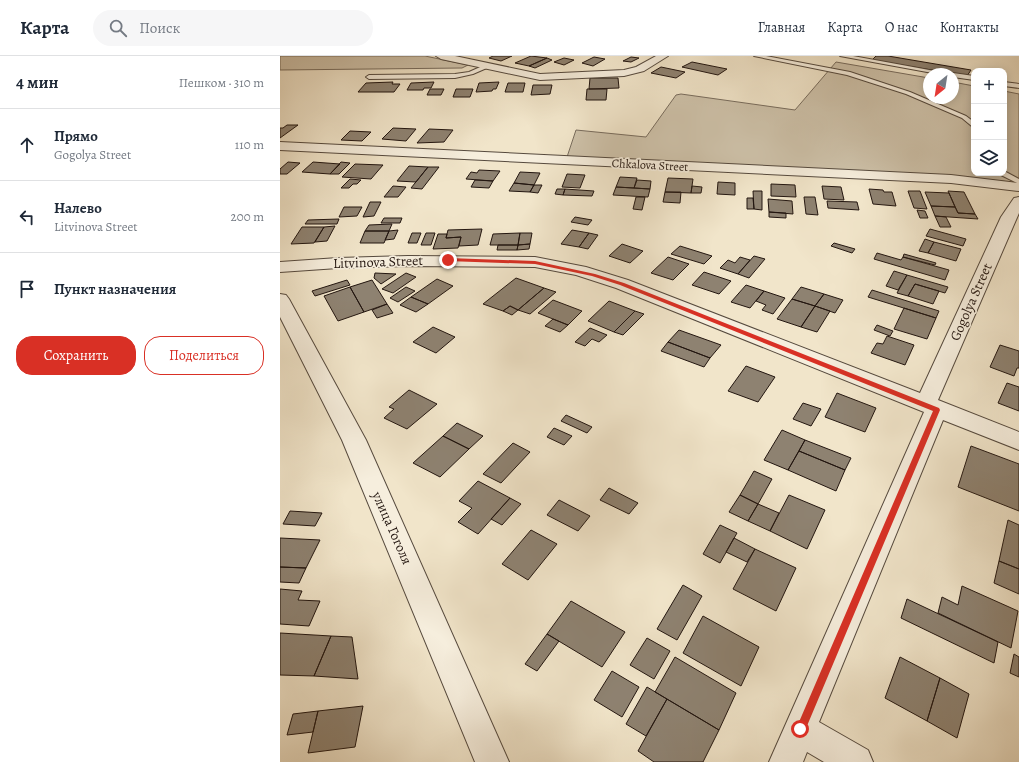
<!DOCTYPE html>
<html lang="ru">
<meta charset="utf-8">
<style>
body{margin:0;font-family:Alegreya,serif;background:#f6f6f7;color:#1f2937}
.controls{position:absolute;right:12px;top:12px;display:grid;overflow:hidden;border-radius:8px;box-shadow:0 2px 10px #0003}
.controls button{width:36px;height:36px;display:grid;place-items:center;padding:0;border:0;border-bottom:1px solid #e0e1e3;background:#fff;color:#1f2937;font:20px sans-serif}
.compass{position:absolute;left:643px;top:12px;width:36px;height:36px;border-radius:50%;background:#fff;box-shadow:0 2px 10px #0003;rotate:210deg}
.stop{position:absolute;width:12px;height:12px;margin:-9px;border:3px solid #d93025;border-radius:50%;background:#fff}
.stop.end{background:#d93025;border-color:#fff;box-shadow:0 1px 4px #0008}
.list{margin:0;padding:0;list-style:none}
h2{display:flex;justify-content:space-between;align-items:center;height:52px;margin:0;padding:0 16px;font-size:17px}
h2 small{font-size:13px;font-weight:400;color:#747a83}
.list li{display:grid;grid-template-columns:26px 1fr auto;gap:12px;align-items:center;box-sizing:border-box;height:72px;padding:0 16px;border-top:1px solid #e0e1e3}
.list b{display:block;font-size:15px;white-space:nowrap}
.list p{margin:0;font-size:13px;white-space:nowrap;color:#747a83}
.list em{font-size:13px;font-style:normal;color:#747a83}
.actions{display:flex;gap:8px;padding:12px 16px}
.actions a{flex:1;padding:9px 0;border:1px solid #d93025;border-radius:16px;text-align:center;font-size:14px;color:#d93025}
.actions .main{background:#d93025;color:#fff}
.icon{flex:none;width:22px;height:22px;fill:none;stroke:currentColor;stroke-width:2;stroke-linecap:round;stroke-linejoin:round}
.map{position:relative;flex:none;width:739px;height:706px;overflow:hidden}
header{display:flex;align-items:center;gap:24px;box-sizing:border-box;height:56px;padding:0 20px;background:#fff;border-bottom:1px solid #e0e1e3}
header strong{font-size:19px}
nav{display:flex;gap:22px;margin-inline-start:auto;font-size:14px}
.search{width:280px;height:36px;background:#f6f6f7;display:flex;align-items:center;gap:10px;box-sizing:border-box;padding:0 14px;border-radius:22px;color:#747a83;font-size:15px}
main{display:flex}
aside{flex:1;background:#fff}
.map>svg:first-child{display:block}
.green{fill:#cec2aa;stroke:#786c5d}
.building{fill:#8e8271;stroke:#231610}
.lines{fill:none;stroke-linecap:round;stroke-linejoin:round}
.lane-casing{stroke:#564a3e;stroke-width:2}
.street-casing{stroke:#564a3e;stroke-width:2}
.lane{fill:#f6eedd;fill-rule:evenodd}
.street{fill:#f6eedd;fill-rule:evenodd}
.route{fill:#d93025}
.labels{text-anchor:middle;dominant-baseline:central;stroke-width:3.5;stroke-linejoin:round;paint-order:stroke}
.far-street-label{font-size:12px;fill:#231610;stroke:#f6eedd}
.street-label{font-size:14px;fill:#231610;stroke:#f6eedd}
</style>
<header>
<strong>Карта</strong>
<div class="search"><svg class="icon" aria-label="search" viewBox="0 0 24 24"><circle cx="10" cy="10" r="6"/><path d="M15 15l6 6"/></svg>Поиск</div>
<nav><a>Главная</a><a>Карта</a><a>О нас</a><a>Контакты</a></nav>
</header>
<main>
<aside>
<h2>4 мин<small>Пешком · 310 m</small></h2>
<ul class="list">
<li><svg class="icon" aria-label="ahead" viewBox="0 0 24 24"><path d="M12 20V5M6 11l6-6 6 6"/></svg><div><b>Прямо</b><p>Gogolya Street</p></div><em>110 m</em></li>
<li><svg class="icon" aria-label="left" viewBox="0 0 24 24"><path d="M17 20v-9H6M10 6l-5 5 5 5"/></svg><div><b>Налево</b><p>Litvinova Street</p></div><em>200 m</em></li>
<li><svg class="icon" aria-label="arrive" viewBox="0 0 24 24"><path d="M6 21V4h12l-3 4 3 4H6"/></svg><div><b>Пункт назначения</b></div></li>
</ul>
<div class="actions"><a class="main">Сохранить</a><a>Поделиться</a></div>
</aside>
<div class="map">
<svg width="739" height="706" viewBox="0 0 739 706">
<rect width="100%" height="100%" fill="#f1e5ca"/>
<filter id="stains"><feTurbulence type="fractalNoise" baseFrequency=".005" numOctaves="4"/><feColorMatrix values="0 0 0 0 .2 0 0 0 0 .09 0 0 0 0 .02 0 0 0 .5 -.17"/></filter>
<radialGradient id="worn" r=".72"><stop offset=".6" stop-color="#630" stop-opacity="0"/><stop offset="1" stop-color="#630" stop-opacity=".3"/></radialGradient>
<path class="green" d="M 0,0 L 145,0 L 188,9 L 182,12 L 0,14 Z
M 556,6 L 649,22 L 649,42 L 673,42 L 673,26 L 694,30 L 694,117 L 724,117 L 724,35 L 739,38 L 739,127 L 674,120 L 287,101 L 296,74 L 366,81 L 396,39 L 401,38 L 515,54 Z"/>
<path class="building" d="M 213,0 L 232,0 L 221,5 L 209,2 Z
M 251,0 L 267,2 L 249,10 L 235,7 Z
M 596,0 L 608,0 L 691,14 L 687,20 L 592,4 Z
M 314,1 L 325,3 L 313,10 L 302,7 Z
M 351,1 L 359,2 L 351,6 L 343,5 Z
M 267,2 L 272,4 L 255,12 L 249,10 Z
M 284,2 L 294,4 L 284,9 L 274,6 Z
M 412,6 L 447,13 L 438,19 L 402,11 Z
M 381,11 L 405,16 L 396,22 L 371,17 Z
M 310,22 L 338,22 L 339,32 L 309,33 Z
M 113,26 L 112,28 L 120,28 L 114,36 L 78,36 L 86,27 Z
M 154,26 L 151,32 L 144,32 L 143,34 L 127,34 L 131,27 Z
M 219,26 L 216,33 L 213,33 L 212,35 L 196,36 L 199,27 Z
M 228,27 L 245,27 L 243,36 L 225,36 Z
M 253,29 L 272,29 L 270,38 L 251,39 Z
M 150,33 L 164,33 L 161,39 L 147,39 Z
M 176,33 L 193,33 L 190,41 L 173,41 Z
M 307,33 L 327,33 L 326,44 L 306,44 Z
M 7,69 L 18,69 L 0,82 L 0,72 L 3,72 Z
M 113,72 L 136,73 L 126,85 L 102,83 Z
M 149,73 L 173,74 L 164,86 L 137,87 Z
M 70,75 L 91,76 L 82,85 L 61,84 Z
M 8,106 L 20,107 L 7,118 L 0,118 L 0,113 Z
M 33,106 L 60,108 L 50,118 L 22,116 Z
M 61,106 L 70,107 L 59,118 L 50,118 Z
M 75,108 L 103,109 L 91,123 L 62,121 Z
M 129,110 L 148,111 L 136,126 L 117,125 Z
M 148,111 L 159,111 L 142,133 L 131,132 Z
M 199,114 L 220,115 L 213,125 L 186,123 L 191,116 L 197,117 Z
M 240,116 L 260,117 L 254,129 L 234,127 Z
M 287,118 L 305,119 L 300,132 L 282,131 Z
M 340,121 L 357,122 L 354,132 L 336,131 Z
M 388,122 L 413,123 L 411,137 L 385,136 Z
M 70,123 L 81,124 L 77,128 L 73,128 L 69,132 L 61,132 Z
M 195,124 L 213,125 L 209,132 L 191,131 Z
M 357,124 L 371,125 L 370,133 L 354,132 Z
M 438,126 L 455,127 L 455,139 L 437,138 Z
M 234,127 L 254,129 L 250,136 L 229,135 Z
M 491,128 L 515,129 L 516,141 L 491,140 Z
M 254,129 L 262,129 L 258,137 L 250,136 Z
M 113,130 L 126,131 L 118,141 L 104,141 Z
M 412,130 L 422,131 L 421,137 L 411,137 Z
M 542,130 L 561,131 L 564,144 L 544,143 Z
M 336,131 L 354,132 L 370,133 L 368,141 L 333,139 Z
M 277,133 L 285,133 L 283,139 L 275,138 Z
M 285,133 L 314,135 L 312,140 L 283,139 Z
M 589,133 L 603,134 L 604,136 L 612,136 L 616,150 L 593,148 Z
M 473,135 L 482,135 L 482,154 L 474,153 Z
M 628,135 L 640,135 L 647,153 L 634,152 Z
M 668,135 L 684,136 L 695,158 L 678,157 Z
M 385,136 L 401,136 L 400,147 L 383,146 Z
M 645,136 L 669,137 L 675,151 L 651,150 Z
M 356,141 L 365,141 L 362,154 L 353,153 Z
M 524,141 L 535,141 L 538,159 L 526,158 Z
M 467,142 L 473,142 L 474,153 L 467,153 Z
M 488,143 L 512,145 L 513,158 L 489,156 Z
M 547,145 L 577,146 L 579,154 L 548,152 Z
M 90,146 L 101,146 L 94,160 L 83,161 Z
M 651,150 L 675,151 L 678,157 L 695,158 L 698,163 L 655,160 Z
M 64,151 L 82,151 L 77,160 L 59,161 Z
M 637,154 L 645,155 L 648,162 L 640,162 Z
M 489,156 L 506,157 L 506,162 L 489,161 Z
M 655,160 L 666,161 L 671,171 L 660,171 Z
M 295,161 L 312,164 L 308,169 L 291,166 Z
M 104,162 L 122,162 L 120,167 L 101,167 Z
M 59,163 L 57,168 L 25,168 L 28,164 Z
M 112,168 L 109,175 L 85,175 L 89,169 Z
M 55,170 L 47,185 L 35,186 L 44,171 Z
M 22,171 L 44,171 L 34,187 L 11,188 Z
M 202,173 L 198,189 L 179,190 L 181,181 L 166,182 L 168,174 Z
M 650,173 L 686,183 L 683,190 L 646,180 Z
M 118,174 L 114,183 L 105,184 L 109,175 Z
M 292,174 L 309,177 L 299,191 L 281,188 Z
M 85,175 L 109,175 L 104,187 L 80,187 Z
M 132,177 L 141,177 L 137,187 L 128,187 Z
M 146,177 L 155,177 L 151,189 L 141,189 Z
M 240,177 L 238,189 L 210,189 L 213,178 Z
M 240,177 L 252,177 L 250,188 L 238,189 Z
M 309,177 L 318,179 L 308,193 L 299,191 Z
M 158,178 L 167,178 L 166,182 L 181,181 L 178,192 L 153,193 Z
M 645,183 L 654,186 L 648,197 L 639,195 Z
M 654,186 L 681,193 L 676,205 L 648,197 Z
M 554,187 L 575,193 L 572,197 L 551,190 Z
M 250,188 L 249,193 L 237,194 L 238,189 Z
M 342,188 L 363,195 L 350,207 L 329,200 Z
M 218,189 L 238,189 L 237,194 L 217,194 Z
M 400,190 L 432,200 L 424,208 L 391,198 Z
M 597,197 L 621,204 L 623,201 L 669,214 L 665,224 L 594,203 Z
M 624,198 L 656,207 L 655,209 L 623,201 Z
M 474,200 L 485,203 L 469,222 L 458,218 Z
M 388,201 L 409,208 L 393,224 L 371,217 Z
M 460,201 L 470,204 L 458,218 L 440,212 L 448,204 L 455,207 Z
M 614,215 L 627,219 L 618,234 L 606,230 Z
M 424,216 L 451,225 L 439,238 L 412,229 Z
M 95,217 L 116,218 L 101,228 L 94,222 Z
M 126,217 L 136,221 L 113,237 L 102,233 Z
M 627,219 L 668,231 L 665,237 L 635,228 L 628,240 L 617,237 Z
M 236,222 L 264,232 L 238,254 L 230,250 L 223,255 L 203,248 Z
M 157,223 L 173,230 L 148,248 L 131,241 Z
M 67,224 L 70,229 L 35,240 L 32,235 Z
M 92,224 L 107,248 L 84,256 L 70,231 Z
M 635,228 L 659,235 L 653,248 L 628,240 Z
M 466,229 L 484,235 L 470,252 L 451,246 Z
M 70,231 L 84,256 L 58,265 L 44,240 Z
M 126,231 L 135,235 L 118,246 L 110,242 Z
M 521,231 L 544,238 L 535,250 L 512,243 Z
M 264,232 L 276,236 L 250,258 L 238,254 Z
M 592,234 L 659,255 L 656,262 L 588,241 Z
M 484,235 L 505,242 L 493,258 L 482,254 L 486,249 L 476,245 Z
M 544,238 L 563,244 L 555,257 L 535,250 Z
M 131,241 L 148,248 L 136,256 L 120,249 Z
M 512,243 L 535,250 L 521,271 L 497,263 Z
M 273,244 L 302,255 L 288,269 L 258,257 Z
M 329,245 L 355,255 L 334,276 L 308,265 Z
M 107,248 L 113,257 L 97,262 L 92,254 Z
M 230,250 L 238,254 L 232,259 L 223,255 Z
M 535,250 L 550,255 L 537,276 L 521,271 Z
M 624,252 L 656,262 L 647,283 L 614,273 Z
M 355,255 L 364,258 L 343,279 L 334,276 Z
M 273,263 L 288,269 L 280,276 L 265,270 Z
M 597,269 L 613,275 L 610,280 L 594,274 Z
M 153,271 L 175,281 L 156,297 L 133,286 Z
M 310,272 L 327,279 L 319,286 L 312,283 L 305,290 L 295,286 Z
M 399,274 L 441,289 L 430,302 L 388,286 Z
M 607,280 L 634,289 L 625,309 L 591,297 L 597,287 L 603,288 Z
M 388,286 L 430,302 L 424,311 L 381,295 Z
M 720,289 L 739,295 L 739,312 L 737,312 L 734,320 L 710,311 Z
M 466,310 L 495,321 L 478,346 L 448,335 Z
M 727,327 L 739,331 L 739,355 L 718,347 Z
M 129,334 L 157,348 L 127,373 L 104,362 L 114,353 L 109,351 Z
M 557,337 L 596,352 L 585,376 L 545,361 Z
M 523,347 L 541,353 L 531,370 L 513,363 Z
M 286,359 L 312,371 L 307,377 L 281,365 Z
M 177,367 L 203,380 L 189,393 L 163,380 Z
M 274,372 L 292,380 L 284,389 L 267,381 Z
M 502,374 L 525,384 L 508,414 L 484,404 Z
M 163,380 L 189,393 L 160,421 L 133,407 Z
M 525,384 L 571,402 L 565,414 L 519,395 Z
M 233,387 L 250,396 L 221,427 L 203,418 Z
M 691,390 L 739,408 L 739,455 L 678,431 Z
M 519,395 L 565,414 L 556,435 L 508,414 Z
M 474,415 L 492,423 L 478,448 L 460,439 Z
M 198,425 L 230,442 L 198,478 L 178,466 L 192,452 L 179,445 Z
M 329,432 L 358,447 L 349,458 L 320,444 Z
M 460,439 L 478,448 L 468,465 L 449,456 Z
M 509,439 L 545,454 L 527,493 L 490,475 Z
M 230,442 L 241,448 L 222,469 L 211,463 Z
M 279,444 L 310,460 L 298,475 L 267,459 Z
M 478,448 L 499,457 L 490,475 L 468,465 Z
M 10,455 L 42,457 L 35,470 L 3,468 Z
M 728,464 L 739,469 L 739,513 L 719,505 Z
M 440,469 L 457,477 L 440,507 L 423,498 Z
M 251,474 L 277,488 L 248,524 L 222,508 Z
M 0,482 L 40,484 L 26,512 L 0,511 Z
M 454,482 L 475,493 L 467,506 L 446,496 Z
M 475,493 L 516,512 L 496,555 L 453,533 Z
M 719,505 L 739,513 L 739,538 L 714,527 Z
M 0,511 L 26,512 L 19,527 L 0,526 Z
M 403,529 L 422,540 L 397,584 L 377,573 Z
M 682,530 L 738,555 L 731,592 L 658,557 L 662,541 L 678,549 Z
M 0,533 L 22,535 L 18,544 L 40,545 L 29,570 L 0,568 Z
M 627,543 L 718,586 L 714,607 L 621,562 Z
M 291,545 L 345,576 L 322,611 L 267,578 Z
M 423,560 L 479,591 L 461,630 L 403,597 Z
M 0,577 L 51,580 L 34,620 L 0,619 Z
M 267,578 L 279,585 L 257,615 L 245,608 Z
M 51,580 L 72,581 L 78,623 L 34,620 Z
M 367,582 L 390,595 L 374,623 L 350,609 Z
M 734,598 L 739,601 L 739,621 L 730,617 Z
M 395,601 L 456,637 L 439,674 L 375,636 Z
M 620,601 L 660,622 L 647,665 L 605,642 Z
M 332,615 L 359,631 L 342,661 L 314,644 Z
M 660,622 L 689,638 L 677,682 L 647,665 Z
M 367,631 L 387,643 L 366,680 L 346,668 Z
M 387,643 L 439,674 L 423,706 L 374,706 L 358,695 Z
M 83,650 L 75,691 L 28,697 L 38,655 Z
M 38,655 L 33,676 L 7,679 L 13,658 Z"/>
<g class="lines">
<defs>
<path id="lane" d="M 474,0 L 486,0 L 570,16 L 630,36 L 686,60 L 694,66 L 694,72 L 682,62 L 626,38 L 567,19 Z
M 560,0 L 573,0 L 671,18 L 673,17 L 694,20 L 694,24 L 673,21 L 673,18 L 658,18 Z
M 207,8 L 209,9 L 209,11 L 193,18 L 175,22 L 89,23 L 86,21 L 89,19 L 175,18 L 189,16 Z
M 724,26 L 739,28 L 739,32 L 724,30 Z
M 724,115 L 739,123 L 739,128 L 721,119 L 720,117 L 724,117 Z"/>
<path id="street" d="M 156,0 L 175,0 L 260,18 L 344,14 L 356,11 L 376,0 L 388,0 L 364,15 L 344,20 L 260,24 L 161,3 Z
M 0,86 L 671,119 L 739,127 L 739,135 L 671,127 L 0,94 Z
M 739,141 L 739,157 L 658,344 L 739,376 L 739,394 L 663,364 L 539,666 L 588,694 L 593,706 L 544,706 L 527,696 L 523,706 L 489,706 L 644,356 L 336,232 L 296,219 L 255,211 L 128,210 L 58,212 L 0,216 L 0,206 L 58,202 L 128,200 L 255,201 L 306,211 L 348,224 L 640,337 L 721,161 L 734,142 Z
M 0,238 L 6,239 L 9,243 L 86,384 L 229,706 L 195,706 L 62,384 L 0,261 Z"/>
</defs>
<use href="#lane" class="lane-casing"/>
<use href="#street" class="street-casing"/>
<use href="#lane" class="lane"/>
<use href="#street" class="street"/>
</g>
<path class="route" d="M 168,202 L 255,205 L 315,218 L 344,227 L 659,352 L 660,354 L 524,677 L 520,678 L 517,677 L 516,673 L 653,355 L 340,229 L 312,220 L 255,208 L 167,205 L 167,203 Z"/>
<g class="labels">
<g class="far-street-label">
<text transform="translate(370 109) rotate(3)">Chkalova Street</text>
</g>
<g class="street-label">
<text transform="translate(98 206) rotate(-2)">Litvinova Street</text>
<text transform="translate(691 246) rotate(-66)">Gogolya Street</text>
<text transform="translate(112 472) rotate(66)">улица Гоголя</text>
</g>
</g>
<rect width="100%" height="100%" filter="url(#stains)"/>
<rect width="100%" height="100%" fill="url(#worn)"/>
</svg>
<div class="controls">
<button>+</button>
<button>−</button>
<button><svg class="icon" aria-label="layers" viewBox="0 0 24 24"><path d="M12 4l9 5-9 5-9-5zM3 14l9 5 9-5"/></svg></button>
</div>
<svg class="compass" viewBox="-18 -18 36 36"><path d="M0-13l5 13h-10z" fill="#e53935"/><path d="M0 13l5-13h-10z" fill="#747a83"/></svg>
<div class="stop" style="left:520px;top:673px"></div>
<div class="stop end" style="left:168px;top:204px"></div>
</div>
</main>
